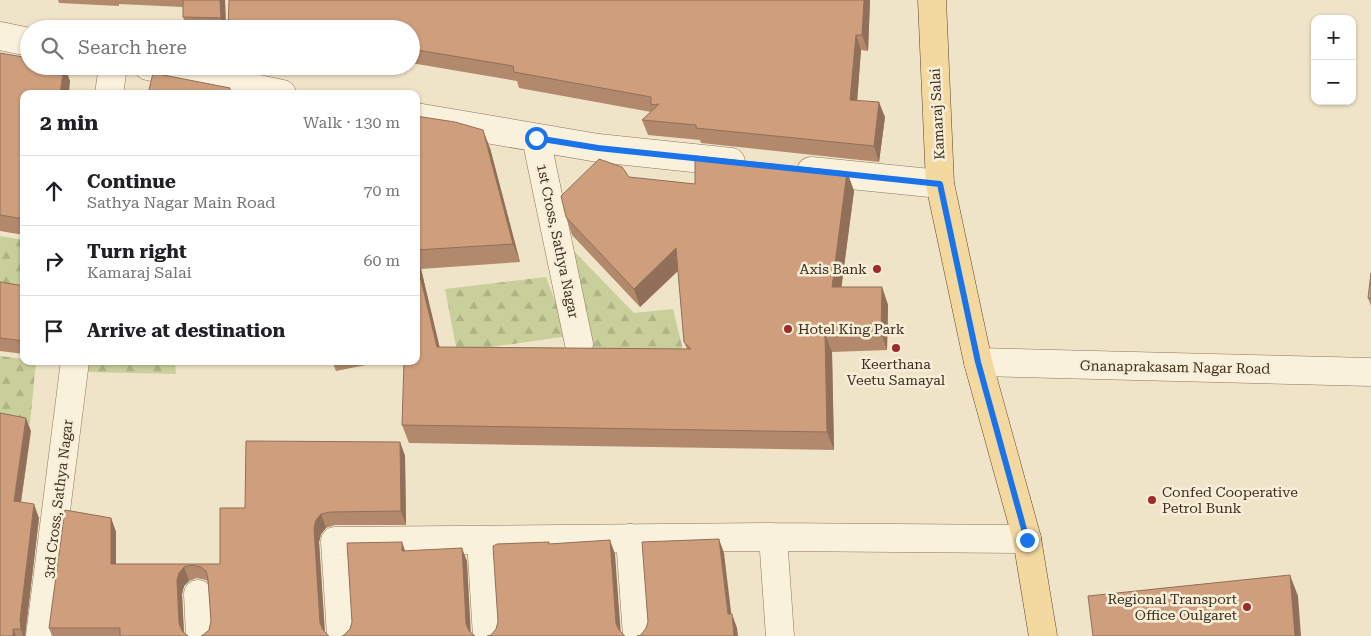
<!DOCTYPE html>
<meta charset="utf-8">
<style>
body{margin:0;font-family:"Roboto Serif",serif;background:#f6f6f6;color:#202124}
.controls{position:absolute;right:15px;top:15px;display:grid;overflow:hidden;border-radius:10px;box-shadow:0 1px 4px #0004}
.controls button{width:45px;height:45px;display:grid;place-items:center;padding:0;border:0;border-bottom:1px solid #e0e0e0;background:#fff;color:#202124;font:25px sans-serif}
.stop{position:absolute;width:15px;height:15px;margin:-11px;border:4px solid #1a73e8;border-radius:50%;background:#fff}
.stop.end{background:#1a73e8;border-color:#fff;box-shadow:0 1px 5px #0008}
.list{margin:0;padding:0;list-style:none}
h2{display:flex;justify-content:space-between;align-items:center;height:65px;margin:0;padding:0 20px;font-size:21px}
h2 small{font-size:16px;font-weight:400;color:#757577}
.list li{display:grid;grid-template-columns:32px 1fr auto;gap:15px;align-items:center;box-sizing:border-box;height:70px;padding:0 20px;border-top:1px solid #e0e0e0}
.list b{display:block;font-size:19px;white-space:nowrap}
.list p{margin:0;font-size:16px;white-space:nowrap;color:#757577}
.list em{font-size:16px;font-style:normal;color:#757577}
.icon{flex:none;width:28px;height:28px;fill:none;stroke:currentColor;stroke-width:2;stroke-linecap:round;stroke-linejoin:round}
.map{position:relative;flex:none;width:1371px;height:636px;overflow:hidden}
.search{position:absolute;background:#fff;box-shadow:0 1px 4px #0004;left:20px;top:20px;width:400px;height:55px;display:flex;align-items:center;gap:12px;box-sizing:border-box;padding:0 18px;border-radius:28px;color:#757577;font-size:19px}
.panel{position:absolute;background:#fff;box-shadow:0 1px 4px #0004;left:20px;top:90px;width:400px;height:275px;border-radius:10px}
.map>svg:first-child{display:block}
.forest{fill:url(#forest-firs)}
.lines{fill:none;stroke-linecap:round;stroke-linejoin:round}
.minor-casing{stroke:#8d765c;stroke-width:29}
.major-casing{stroke:#5b4430;stroke-width:29}
.minor{stroke:#faf1dc;stroke-width:28}
.major{stroke:#f3d9a0;stroke-width:28}
.wall{fill:#b2896c}
.shaded-wall{fill:#916f58}
.building{fill:#cf9f7d;stroke:#916f58}
.route{stroke:#1a73e8;stroke-width:6}
.poi-dot{fill:#9e2a2b;stroke:#f7eed8;stroke-width:2}
.labels{text-anchor:middle;dominant-baseline:central;stroke-width:5;stroke-linejoin:round;paint-order:stroke}
.street-label{font-size:14px;fill:#3d2e20;stroke:#f7eed8}
.poi-label{font-size:14px;fill:#3d2e20;stroke:#f7eed8;text-anchor:end}
</style>
<div class="map">
<svg width="1371" height="636" viewBox="0 0 1371 636">
<defs>
<pattern id="forest-firs" width="22" height="20" patternUnits="userSpaceOnUse" patternTransform="scale(1.25)"><rect width="22" height="20" fill="#c9cf9b"/><path d="M5 1l3.5 6h-7zM16 11l3.5 6h-7z" fill="#aeb285"/></pattern>
</defs>
<rect width="100%" height="100%" fill="#f0e4c8"/>
<path class="forest" d="M 0,236 L 24,240 L 24,295 L 0,292 Z
M 569,246 L 634,313 L 673,309 L 683,350 L 590,352 Z
M 546,277 L 568,336 L 457,352 L 445,289 Z
M 0,356 L 24,359 L 24,361 L 36,361 L 30,424 L 0,420 Z
M 87,361 L 175,361 L 176,374 L 86,372 Z"/>
<g class="lines">
<defs>
<path id="minor" d="M 0,36 L 29,42
M 148,66 L 282,94
M 109,94 L 113,66
M 416,117 L 598,148 L 731,162
M 536,138 L 579,344
M 811,171 L 940,184
M 978,362 L 1371,372
M 773,537 L 780,636
M 630,538 L 637,636
M 481,540 L 487,636
M 198,594 L 200,636
M 40,636 L 75,361
M 341,636 L 335,541 L 773,537 L 1027,539"/>
<path id="major" d="M 932,0 L 940,184 L 978,362 L 1027,539 L 1043,636"/>
</defs>
<use href="#minor" class="minor-casing"/>
<use href="#major" class="major-casing"/>
<use href="#minor" class="minor"/>
<use href="#major" class="major"/>
</g>
<path class="wall" d="M 58,0 L 225,0 L 226,29 L 187,29 L 183,17 L 183,7 L 119,4 L 119,6 L 59,3 Z
M 229,0 L 870,0 L 868,51 L 861,50 L 857,101 L 885,117 L 879,162 L 701,143 L 700,140 L 648,135 L 642,120 L 651,112 L 519,88 L 517,81 L 411,63 L 411,29 Z
M 0,53 L 70,81 L 24,94 L 24,235 L 0,231 Z
M 291,66 L 359,66 L 358,70 Z
M 416,116 L 490,148 L 520,262 L 421,269 L 439,347 L 687,349 L 684,342 L 678,271 L 640,307 L 572,235 L 566,217 L 629,177 L 695,184 L 847,172 L 854,191 L 841,287 L 882,287 L 888,305 L 887,350 L 832,352 L 834,450 L 409,443 L 402,425 L 416,361 Z
M 0,282 L 24,286 L 24,354 L 0,351 Z
M 1368,298 L 1371,299 L 1371,306 Z
M 332,361 L 386,361 L 336,371 Z
M 31,431 L 21,502 L 39,518 L 25,636 L 0,636 Z
M 400,442 L 405,456 L 406,525 L 335,525 L 326,528 L 321,534 L 319,542 L 325,633 L 203,635 L 209,630 L 211,621 L 209,583 L 206,580 L 197,578 L 189,581 L 184,586 L 182,594 L 184,633 L 188,636 L 52,636 L 49,628 L 111,518 L 116,532 L 116,564 L 220,564 L 245,508 Z"/>
<path class="shaded-wall" d="M 220,0 L 225,0 L 226,29 L 225,29 L 221,18 Z
M 864,0 L 870,0 L 868,51 L 862,35 Z
M 856,35 L 861,50 L 856,116 L 850,100 Z
M 64,66 L 65,66 L 70,81 L 69,94 L 60,94 Z
M 879,102 L 885,117 L 879,162 L 874,146 Z
M 483,130 L 490,148 L 520,262 L 513,244 Z
M 847,172 L 854,191 L 839,306 L 832,287 Z
M 676,248 L 683,266 L 640,307 L 634,289 Z
M 416,256 L 421,269 L 444,365 L 437,347 L 416,259 Z
M 882,287 L 888,305 L 887,350 L 881,332 Z
M 825,334 L 832,352 L 834,450 L 827,432 Z
M 26,418 L 31,431 L 19,515 L 14,501 Z
M 400,442 L 405,456 L 406,525 L 401,511 Z
M 34,504 L 39,518 L 25,636 L 23,636 L 21,629 L 20,620 Z
M 321,514 L 326,528 L 321,534 L 319,542 L 325,636 L 320,623 L 314,528 L 316,520 Z
M 111,518 L 116,532 L 116,578 L 111,564 Z
M 719,539 L 724,553 L 733,628 L 728,614 Z
M 610,540 L 615,554 L 621,636 L 616,624 Z
M 402,542 L 407,556 L 402,551 Z
M 462,548 L 467,561 L 471,636 L 466,624 Z
M 184,567 L 189,581 L 184,586 L 182,594 L 184,636 L 179,623 L 177,580 L 179,573 Z
M 1290,575 L 1298,596 L 1301,636 L 1295,636 Z
M 732,614 L 737,628 L 738,636 L 734,636 Z
M 13,629 L 16,636 L 13,636 Z"/>
<path class="building" d="M 183,0 L 220,0 L 221,18 L 183,17 Z
M 229,0 L 864,0 L 862,35 L 856,35 L 850,100 L 879,102 L 874,146 L 696,128 L 696,125 L 642,120 L 659,104 L 651,105 L 651,97 L 514,72 L 513,66 L 411,49 L 411,29 L 228,29 Z
M 0,53 L 29,58 L 29,66 L 64,66 L 60,94 L 24,94 L 24,219 L 0,215 Z
M 153,73 L 230,88 L 230,94 L 148,94 Z
M 416,116 L 455,122 L 483,130 L 513,244 L 416,250 Z
M 695,156 L 847,172 L 832,287 L 882,287 L 881,332 L 825,334 L 827,432 L 402,425 L 404,361 L 416,361 L 416,259 L 437,347 L 691,349 L 684,342 L 676,248 L 634,289 L 566,217 L 561,196 L 599,159 L 622,167 L 629,177 L 695,184 Z
M 1371,273 L 1371,299 L 1368,298 Z
M 0,282 L 24,286 L 24,341 L 0,338 Z
M 0,413 L 26,418 L 14,501 L 34,504 L 20,620 L 21,629 L 13,629 L 13,636 L 0,636 Z
M 246,441 L 400,442 L 401,511 L 330,512 L 321,514 L 316,520 L 314,528 L 320,623 L 323,630 L 329,636 L 201,636 L 203,635 L 209,630 L 211,621 L 208,579 L 206,571 L 201,567 L 192,565 L 184,567 L 179,573 L 177,580 L 179,623 L 182,631 L 188,636 L 120,636 L 120,628 L 49,628 L 65,510 L 111,518 L 111,564 L 220,564 L 220,508 L 245,508 Z
M 719,539 L 728,614 L 732,614 L 734,636 L 637,636 L 641,635 L 646,628 L 648,622 L 642,542 Z
M 610,540 L 616,624 L 619,630 L 625,636 L 487,636 L 491,635 L 496,629 L 498,622 L 493,546 L 497,544 L 549,542 L 549,544 Z
M 402,542 L 402,551 L 462,548 L 466,624 L 469,631 L 475,636 L 342,636 L 344,635 L 350,629 L 352,622 L 347,543 Z
M 1290,575 L 1295,636 L 1093,636 L 1088,596 Z"/>
<g class="lines">
<path class="route" d="M 536,138 L 598,148 L 940,184 L 978,362 L 1027,540"/>
</g>
<g class="poi-dot">
<circle cx="877" cy="269" r="5"/>
<circle cx="788" cy="329" r="5"/>
<circle cx="896" cy="348" r="5"/>
<circle cx="1152" cy="500" r="5"/>
<circle cx="1247" cy="607" r="5"/>
</g>
<g class="labels">
<g class="street-label">
<text transform="translate(937 114) rotate(-93)">Kamaraj Salai</text>
<text transform="translate(558 241) rotate(78)">1st Cross, Sathya Nagar</text>
<text transform="translate(1175 367) rotate(1)">Gnanaprakasam Nagar Road</text>
<text transform="translate(58 499) rotate(-83)">3rd Cross, Sathya Nagar</text>
</g>
<g class="poi-label">
<text x="867" y="269">Axis Bank</text>
<text x="798" y="329" text-anchor="start">Hotel King Park</text>
<text x="896" y="364" text-anchor="middle">Keerthana<tspan x="896" dy="16">Veetu Samayal</tspan></text>
<text x="1162" y="492" text-anchor="start">Confed Cooperative<tspan x="1162" dy="16">Petrol Bunk</tspan></text>
<text x="1237" y="599">Regional Transport<tspan x="1237" dy="16">Office Oulgaret</tspan></text>
</g>
</g>
</svg>
<div class="controls">
<button>+</button>
<button>−</button>
</div>
<div class="stop" style="left:536px;top:138px"></div>
<div class="stop end" style="left:1027px;top:540px"></div>
<div class="search"><svg class="icon" aria-label="search" viewBox="0 0 24 24"><circle cx="10" cy="10" r="6"/><path d="M15 15l6 6"/></svg>Search here</div>
<section class="panel">
<h2>2 min<small>Walk · 130 m</small></h2>
<ul class="list">
<li><svg class="icon" aria-label="ahead" viewBox="0 0 24 24"><path d="M12 20V5M6 11l6-6 6 6"/></svg><div><b>Continue</b><p>Sathya Nagar Main Road</p></div><em>70 m</em></li>
<li><svg class="icon" aria-label="right" viewBox="0 0 24 24"><path d="M7 20v-9h11M14 6l5 5-5 5"/></svg><div><b>Turn right</b><p>Kamaraj Salai</p></div><em>60 m</em></li>
<li><svg class="icon" aria-label="arrive" viewBox="0 0 24 24"><path d="M6 21V4h12l-3 4 3 4H6"/></svg><div><b>Arrive at destination</b></div></li>
</ul>
</section>
</div>
